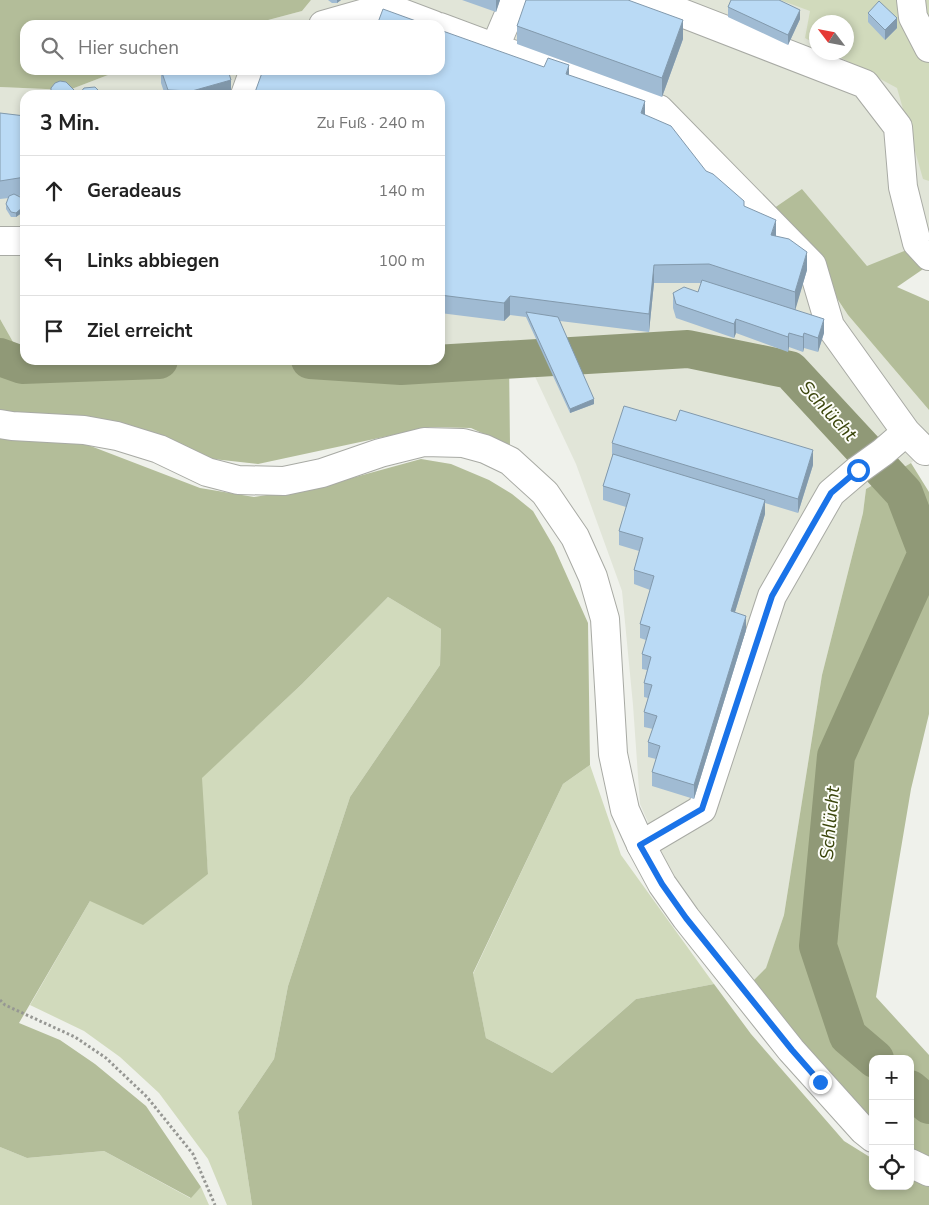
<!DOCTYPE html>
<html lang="de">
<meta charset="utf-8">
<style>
body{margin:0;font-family:"Nunito Sans",sans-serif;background:#f6f6f6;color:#222}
.controls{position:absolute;right:15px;bottom:15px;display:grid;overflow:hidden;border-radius:10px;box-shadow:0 2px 8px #0003}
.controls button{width:45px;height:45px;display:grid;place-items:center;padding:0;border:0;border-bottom:1px solid #e0e0e0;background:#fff;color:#222;font:25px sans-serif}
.compass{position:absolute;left:809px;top:15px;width:45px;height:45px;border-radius:50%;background:#fff;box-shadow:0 2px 8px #0003;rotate:302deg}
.stop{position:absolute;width:15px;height:15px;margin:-11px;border:4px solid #1a73e8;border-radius:50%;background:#fff}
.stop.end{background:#1a73e8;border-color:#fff;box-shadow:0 1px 5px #0008}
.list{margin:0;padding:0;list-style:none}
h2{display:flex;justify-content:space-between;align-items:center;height:65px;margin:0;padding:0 20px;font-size:21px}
h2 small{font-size:16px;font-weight:400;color:#767676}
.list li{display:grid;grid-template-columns:32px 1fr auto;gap:15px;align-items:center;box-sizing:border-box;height:70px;padding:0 20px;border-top:1px solid #e0e0e0}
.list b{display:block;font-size:19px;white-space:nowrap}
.list em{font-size:16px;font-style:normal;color:#767676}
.icon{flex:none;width:28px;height:28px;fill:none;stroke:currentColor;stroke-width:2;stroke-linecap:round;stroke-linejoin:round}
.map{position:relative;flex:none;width:929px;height:1205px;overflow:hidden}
.search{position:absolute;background:#fff;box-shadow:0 2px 8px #0003;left:20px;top:20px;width:425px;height:55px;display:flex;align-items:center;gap:12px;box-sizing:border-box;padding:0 18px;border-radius:15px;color:#767676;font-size:19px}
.panel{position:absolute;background:#fff;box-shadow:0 2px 8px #0003;left:20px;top:90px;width:425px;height:275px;border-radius:15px}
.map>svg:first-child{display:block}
.built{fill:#e1e5d8;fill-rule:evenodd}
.green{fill:#d1dabc}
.forest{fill:#b3bd99}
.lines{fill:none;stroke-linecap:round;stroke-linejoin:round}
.river{stroke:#909977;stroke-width:38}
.minor-casing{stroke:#a8aaa4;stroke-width:30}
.major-casing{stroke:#a8aaa4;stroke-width:30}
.path{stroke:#969793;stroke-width:3;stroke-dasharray:2.5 2.5;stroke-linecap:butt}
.minor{stroke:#fff;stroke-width:28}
.major{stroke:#fff;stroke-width:28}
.wall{fill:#a0bbd3}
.shaded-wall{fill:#8299ac}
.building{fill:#badaf5;stroke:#8299ac}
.route{stroke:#1a73e8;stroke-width:6}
.labels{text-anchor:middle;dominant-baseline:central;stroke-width:4;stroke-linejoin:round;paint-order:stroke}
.water-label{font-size:19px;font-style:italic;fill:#3a450b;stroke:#fdfef9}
</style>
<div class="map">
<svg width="929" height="1205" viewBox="0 0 929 1205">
<rect width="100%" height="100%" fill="#eff1eb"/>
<path class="built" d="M 311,0 L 821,0 L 929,67 L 929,241 L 867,267 L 802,189 L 809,256 L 848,315 L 929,410 L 929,447 L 911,463 L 866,489 L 863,513 L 822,675 L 784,915 L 766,969 L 751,983 L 673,879 L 640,804 L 633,705 L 622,591 L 576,464 L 522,349 L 440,349 L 440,95 L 25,95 L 25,349 L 17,349 L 0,319 L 0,87 L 69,90 L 121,70 L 440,70 L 440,25 L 249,25 L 302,11 ZM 816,22 L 846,22 L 846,52 L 816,52 Z"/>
<path class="green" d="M 780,0 L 929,0 L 929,181 L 923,179 L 897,88 L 832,53 L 846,52 L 846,22 L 816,22 L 816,44 L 805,38 L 810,11 Z
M 388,597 L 441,629 L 440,665 L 350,797 L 288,986 L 274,1059 L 238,1112 L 252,1205 L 227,1205 L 208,1159 L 159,1093 L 120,1057 L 84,1031 L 30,1005 L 90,901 L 208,874 L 201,778 L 302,684 Z
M 590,765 L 621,855 L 714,984 L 636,999 L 552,1073 L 486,1038 L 473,974 L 563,784 Z
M 0,1147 L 27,1158 L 104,1151 L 190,1198 L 201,1187 L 209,1205 L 0,1205 Z"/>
<path class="forest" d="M 0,0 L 311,0 L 302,11 L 249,25 L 25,25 L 25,70 L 121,70 L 69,90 L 0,87 Z
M 802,189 L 867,266 L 929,241 L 929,265 L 897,287 L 929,301 L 929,410 L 848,315 L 809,256 L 767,213 Z
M 0,319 L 17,349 L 25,349 L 25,360 L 440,360 L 440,355 L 509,360 L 510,446 L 471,428 L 430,427 L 258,464 L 213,459 L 102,422 L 0,414 Z
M 0,434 L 88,445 L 200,488 L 254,497 L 319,487 L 421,459 L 451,464 L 489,480 L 512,494 L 533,511 L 554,547 L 588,623 L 590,765 L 563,784 L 473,973 L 486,1038 L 552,1073 L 636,999 L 714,984 L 751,1034 L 844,1141 L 873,1159 L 873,1186 L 910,1186 L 910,1178 L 929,1186 L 929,1205 L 252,1205 L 238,1112 L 274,1059 L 288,986 L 350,797 L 440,665 L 441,629 L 388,597 L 302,684 L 202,778 L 208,874 L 143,925 L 90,901 L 19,1023 L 60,1040 L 95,1064 L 146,1106 L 201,1187 L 191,1198 L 104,1151 L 27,1158 L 0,1147 Z
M 911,463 L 929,492 L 929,714 L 911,789 L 876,997 L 929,1055 L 929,1159 L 910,1149 L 910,1059 L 873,1059 L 873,1120 L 854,1104 L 751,983 L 766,968 L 784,915 L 822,675 L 863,513 L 866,489 Z"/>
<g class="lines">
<path class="river" d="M 0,357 L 22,365 L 159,360
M 310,360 L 401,366 L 688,349 L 790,370 L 904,493 L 927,553 L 836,756 L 818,946 L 848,1036 L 875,1059
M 910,1089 L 929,1105"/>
<defs>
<path id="minor" d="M 631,0 L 682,13 L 865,84 L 898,127 L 903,187 L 917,243 L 929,256
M 911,0 L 913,17 L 929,48
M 323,25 L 386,7 L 434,25
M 440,27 L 659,109 L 812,265 L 830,326 L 906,432 L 925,451
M 495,47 L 515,0
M 245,95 L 254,70
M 0,241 L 25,241
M 641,845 L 702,809 L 772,596 L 831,493 L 858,470 L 883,452 L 906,432"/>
<path id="major" d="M 0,424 L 12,426 L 84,430 L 117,436 L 159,449 L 207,472 L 238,480 L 284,481 L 322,473 L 380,453 L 424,442 L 463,443 L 485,449 L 510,461 L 545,493 L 575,537 L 593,577 L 605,619 L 613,754 L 625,810 L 641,845 L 662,884 L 686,918 L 791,1050 L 863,1130 L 873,1138
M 910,1163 L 929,1172"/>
</defs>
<use href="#minor" class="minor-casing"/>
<use href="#major" class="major-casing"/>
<path class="path" d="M 0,1000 L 5,1005 L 75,1037 L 106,1058 L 147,1097 L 193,1154 L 215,1205"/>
<use href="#minor" class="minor"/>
<use href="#major" class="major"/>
</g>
<path class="wall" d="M 328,0 L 341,0 L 337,3 L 332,3 Z
M 462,0 L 500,0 L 496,12 Z
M 728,7 L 800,19 L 788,45 L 728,17 Z
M 868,13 L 897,28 L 885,40 L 868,22 Z
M 517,26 L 683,39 L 662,97 L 517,44 Z
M 544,67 L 569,75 L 645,115 L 776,236 L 807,270 L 795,309 L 824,333 L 818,352 L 804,348 L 803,352 L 789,347 L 788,352 L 736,333 L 734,338 L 676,318 L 673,308 L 673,293 L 698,292 L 701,283 L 654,283 L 649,332 L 560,321 L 594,404 L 570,413 L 526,317 L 510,315 L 504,321 L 440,313 L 440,95 Z
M 161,70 L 228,70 L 231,94 L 228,95 L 165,95 L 161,83 Z
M 0,113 L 25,116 L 25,195 L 18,196 L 24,207 L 23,212 L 16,217 L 11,217 L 6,209 L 6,204 L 9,198 L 0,199 Z
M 612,443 L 813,465 L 798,513 L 765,503 L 765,514 L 735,612 L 746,630 L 694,799 L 652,786 L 652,772 L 656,759 L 648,757 L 648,742 L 653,729 L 644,727 L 644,712 L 648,698 L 644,697 L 644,683 L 647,670 L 642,669 L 642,654 L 646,640 L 640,638 L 640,624 L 650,590 L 634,584 L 634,570 L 639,551 L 619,545 L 619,531 L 626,507 L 603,500 L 603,486 L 612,457 Z"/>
<path class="shaded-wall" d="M 337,0 L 341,0 L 337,3 Z
M 496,0 L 500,0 L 496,12 Z
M 800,10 L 800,19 L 788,45 L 788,35 Z
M 897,18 L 897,28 L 885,40 L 885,30 Z
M 683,20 L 683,39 L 662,97 L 662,78 Z
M 569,65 L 569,83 L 566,74 Z
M 231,80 L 231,94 L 228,95 L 192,95 L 192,91 Z
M 645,101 L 645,120 L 641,113 Z
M 24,202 L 23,212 L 16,217 L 16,213 Z
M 776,220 L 776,238 L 771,235 Z
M 807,252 L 807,270 L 795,311 L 795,292 Z
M 654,265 L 654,283 L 649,332 L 649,314 Z
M 510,296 L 510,315 L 504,321 L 504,303 Z
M 736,319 L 736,333 L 734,338 L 734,324 Z
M 824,319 L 824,333 L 818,352 L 818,338 Z
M 789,333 L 789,347 L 788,352 L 788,337 Z
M 804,333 L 804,348 L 803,352 L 803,337 Z
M 594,399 L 594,404 L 570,413 L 570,409 Z
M 813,450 L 813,465 L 798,513 L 798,499 Z
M 765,500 L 765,514 L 731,625 L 731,611 Z
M 746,616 L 746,630 L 694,799 L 694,785 Z"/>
<path class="building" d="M 526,0 L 628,0 L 683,20 L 662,78 L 517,26 Z
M 731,0 L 779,0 L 800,10 L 788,35 L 728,7 Z
M 879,1 L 897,18 L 885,30 L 868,13 Z
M 383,9 L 427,25 L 377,25 Z
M 440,30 L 544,67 L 548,58 L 569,65 L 566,74 L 645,101 L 641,113 L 671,126 L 706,171 L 713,174 L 744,201 L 744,206 L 776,220 L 771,235 L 789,239 L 807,252 L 795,292 L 709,264 L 654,265 L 649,314 L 510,296 L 504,303 L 440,295 L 440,95 L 254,95 L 263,70 L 440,70 Z
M 161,70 L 228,70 L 231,80 L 192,91 L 168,90 Z
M 60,81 L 66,82 L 74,90 L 75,95 L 51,95 L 51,88 L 55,83 Z
M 95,87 L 103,95 L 79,95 L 80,93 L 84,88 Z
M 0,113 L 25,116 L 25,177 L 0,181 Z
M 14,194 L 22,198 L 24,202 L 23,207 L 16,213 L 11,212 L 6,204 L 9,196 Z
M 702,280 L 824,319 L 818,338 L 804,333 L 803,337 L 789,333 L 788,337 L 736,319 L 734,324 L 676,304 L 673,293 L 684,287 L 698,292 Z
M 526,312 L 558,317 L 594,399 L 570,409 Z
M 624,406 L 676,421 L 680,410 L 813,450 L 798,499 L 612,443 Z
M 613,454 L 765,500 L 731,611 L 746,616 L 694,785 L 652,772 L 660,746 L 648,742 L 657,716 L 644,712 L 652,685 L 644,683 L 651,657 L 642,654 L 650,627 L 640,624 L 654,576 L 634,570 L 643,538 L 619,531 L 630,494 L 603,486 Z"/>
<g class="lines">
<path class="route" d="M 820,1082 L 792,1050 L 686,918 L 662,884 L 640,845 L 702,809 L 772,596 L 831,493 L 858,470"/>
</g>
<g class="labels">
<g class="water-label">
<text transform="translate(828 411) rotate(47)">Schlücht</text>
<text transform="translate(830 823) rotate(-85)">Schlücht</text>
</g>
</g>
</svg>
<div class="controls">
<button>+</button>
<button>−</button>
<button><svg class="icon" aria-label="locate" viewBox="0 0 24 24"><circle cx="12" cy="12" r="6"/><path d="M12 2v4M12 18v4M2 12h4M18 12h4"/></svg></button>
</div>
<svg class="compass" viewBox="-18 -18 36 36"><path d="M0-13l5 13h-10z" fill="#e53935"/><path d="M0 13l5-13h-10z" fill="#767676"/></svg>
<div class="stop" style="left:858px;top:470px"></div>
<div class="stop end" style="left:820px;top:1082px"></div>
<div class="search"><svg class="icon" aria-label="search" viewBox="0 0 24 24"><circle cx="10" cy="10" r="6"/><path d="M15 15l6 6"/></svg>Hier suchen</div>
<section class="panel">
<h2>3 Min.<small>Zu Fuß · 240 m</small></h2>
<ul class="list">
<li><svg class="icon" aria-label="ahead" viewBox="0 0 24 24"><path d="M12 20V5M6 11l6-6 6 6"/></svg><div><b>Geradeaus</b></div><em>140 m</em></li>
<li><svg class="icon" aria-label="left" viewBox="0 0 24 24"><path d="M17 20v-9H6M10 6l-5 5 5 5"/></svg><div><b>Links abbiegen</b></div><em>100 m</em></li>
<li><svg class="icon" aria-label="arrive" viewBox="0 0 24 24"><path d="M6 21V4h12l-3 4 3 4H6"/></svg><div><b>Ziel erreicht</b></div></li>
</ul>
</section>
</div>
